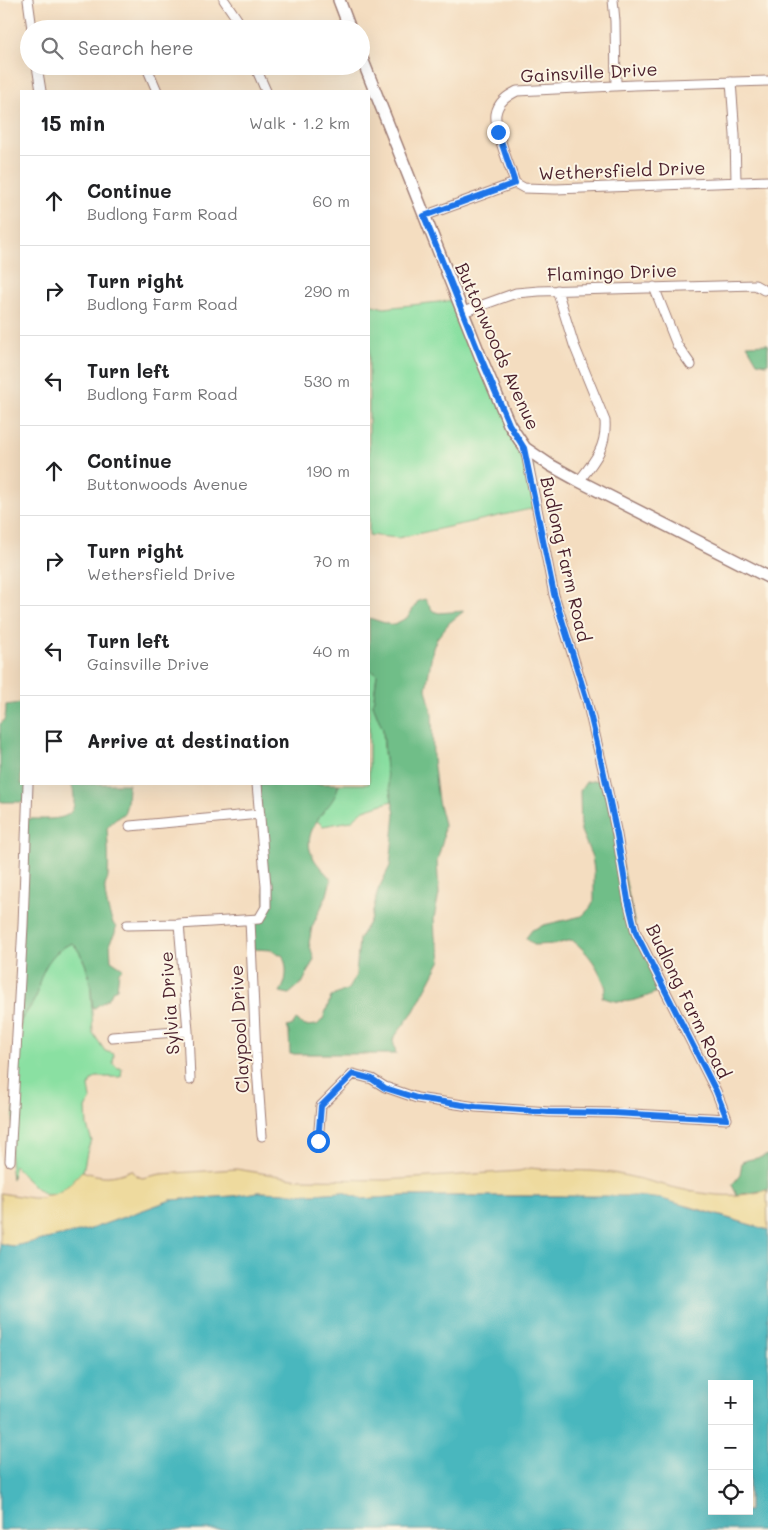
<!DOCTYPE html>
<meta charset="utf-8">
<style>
body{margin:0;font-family:Mali,sans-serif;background:#f6f6f6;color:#202124}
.controls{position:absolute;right:15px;bottom:15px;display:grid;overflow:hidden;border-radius:0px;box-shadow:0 5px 20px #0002}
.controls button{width:45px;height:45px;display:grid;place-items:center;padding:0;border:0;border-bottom:1px solid #e0e0e0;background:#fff;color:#202124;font:25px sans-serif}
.stop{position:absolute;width:15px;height:15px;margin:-11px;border:4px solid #1a73e8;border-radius:50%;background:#fff}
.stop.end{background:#1a73e8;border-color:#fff;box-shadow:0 1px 5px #0008}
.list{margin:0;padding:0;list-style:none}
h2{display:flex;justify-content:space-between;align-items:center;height:65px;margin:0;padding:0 20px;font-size:21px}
h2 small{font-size:16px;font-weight:400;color:#757577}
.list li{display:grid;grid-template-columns:32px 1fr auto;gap:15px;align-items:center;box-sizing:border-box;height:90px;padding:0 20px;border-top:1px solid #e0e0e0}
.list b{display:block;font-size:19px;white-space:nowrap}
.list p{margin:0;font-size:16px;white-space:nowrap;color:#757577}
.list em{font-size:16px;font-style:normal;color:#757577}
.icon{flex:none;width:28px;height:28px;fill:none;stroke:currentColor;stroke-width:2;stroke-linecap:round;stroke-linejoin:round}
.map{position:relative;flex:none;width:768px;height:1530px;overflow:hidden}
.search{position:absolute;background:#fff;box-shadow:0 5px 20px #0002;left:20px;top:20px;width:350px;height:55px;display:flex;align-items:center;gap:12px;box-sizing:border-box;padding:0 18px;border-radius:28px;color:#757577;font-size:19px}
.panel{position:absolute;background:#fff;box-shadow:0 5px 20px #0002;left:20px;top:90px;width:350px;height:695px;border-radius:0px}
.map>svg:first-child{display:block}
.green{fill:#8ae0a2;stroke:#6a8066}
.forest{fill:#6fbe88;stroke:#5c6e5a}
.sand{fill:#eeda9e;stroke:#9c7c64}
.water{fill:#48b7be;stroke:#496b74;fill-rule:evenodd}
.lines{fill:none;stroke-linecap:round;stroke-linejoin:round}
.minor-casing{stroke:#9f7e76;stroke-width:11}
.tertiary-casing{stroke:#9f7e76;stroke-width:14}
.minor{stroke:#fff;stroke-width:9}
.tertiary{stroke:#fff;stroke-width:11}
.route{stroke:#1a73e8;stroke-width:6}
.labels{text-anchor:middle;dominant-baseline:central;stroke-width:4;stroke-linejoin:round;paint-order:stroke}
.street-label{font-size:18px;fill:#4a1f2b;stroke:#fcf5e5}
</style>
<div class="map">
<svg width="768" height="1530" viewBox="0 0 768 1530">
<rect width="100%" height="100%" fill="#fcf5e5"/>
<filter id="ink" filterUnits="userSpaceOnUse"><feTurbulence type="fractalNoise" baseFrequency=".02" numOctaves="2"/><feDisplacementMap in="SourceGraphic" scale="10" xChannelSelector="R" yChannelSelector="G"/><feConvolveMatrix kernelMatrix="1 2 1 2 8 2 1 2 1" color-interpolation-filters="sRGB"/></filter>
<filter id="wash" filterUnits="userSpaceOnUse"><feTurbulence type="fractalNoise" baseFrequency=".0096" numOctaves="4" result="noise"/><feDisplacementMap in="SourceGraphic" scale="20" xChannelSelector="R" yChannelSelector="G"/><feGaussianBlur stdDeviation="1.12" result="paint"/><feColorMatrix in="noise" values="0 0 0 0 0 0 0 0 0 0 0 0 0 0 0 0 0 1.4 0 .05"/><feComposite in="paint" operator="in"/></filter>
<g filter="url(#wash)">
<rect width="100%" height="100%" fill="#f4ddc0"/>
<path class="green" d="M 457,300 L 509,423 L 534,457 L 532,485 L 535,508 L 398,538 L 369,535 L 369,304 L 384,308 Z
M 369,669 L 377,674 L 373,705 L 383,730 L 384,753 L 392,801 L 364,810 L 351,821 L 323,826 L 316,820 L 339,786 L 338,784 L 369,784 Z
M 73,943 L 80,953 L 90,975 L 93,1033 L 105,1051 L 114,1054 L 113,1064 L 118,1068 L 122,1068 L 121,1077 L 97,1077 L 91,1081 L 89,1086 L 91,1099 L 86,1108 L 87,1126 L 92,1141 L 88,1148 L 83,1171 L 62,1192 L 52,1195 L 45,1195 L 26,1179 L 15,1165 L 12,1179 L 10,1162 L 21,1020 C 27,1012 34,1003 37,993 C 39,989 38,985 39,981 C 44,964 56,948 73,943 Z"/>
<path class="forest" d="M 768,344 L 768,363 L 766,364 L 757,362 L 747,345 Z
M 425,599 L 433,611 L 439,613 L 464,611 L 449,623 L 437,638 L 433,648 L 426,689 L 432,713 L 433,759 L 438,801 L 444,824 L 443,840 L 437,861 L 439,894 L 434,918 L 435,937 L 440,951 L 441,960 L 414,1011 L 393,1039 L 396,1054 L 290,1054 L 289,1032 L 287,1027 L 293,1025 L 296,1020 L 305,1026 L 317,1025 L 323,1019 L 331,997 L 348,989 L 356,975 L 359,939 L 371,919 L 378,890 L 390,866 L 395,814 L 386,771 L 383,730 L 373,705 L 377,674 L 369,669 L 369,618 L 391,625 L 395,624 L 408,617 L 418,601 Z
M 21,703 L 21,784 L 29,784 L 27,802 L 0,802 L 0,724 C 6,720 6,712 6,705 Z
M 605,779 L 636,931 L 663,989 C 642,999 625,1007 602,997 L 606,988 C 598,967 590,954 572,940 L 556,944 L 534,945 L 526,938 L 532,930 L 544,925 L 582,916 L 590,908 L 594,901 L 594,870 L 592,857 L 581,831 L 580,791 L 586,782 Z
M 71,784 L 129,784 L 128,787 L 127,804 L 124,814 L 116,818 L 107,828 C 108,844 109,860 108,876 C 108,880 106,882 105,886 C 104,895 110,922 116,927 L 115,933 L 110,942 L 111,960 L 123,968 L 119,972 L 117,988 L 113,990 L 109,998 L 93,1009 C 90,982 90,965 73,943 C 56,948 45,964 40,980 C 38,984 39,988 38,992 C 34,1003 26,1013 19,1022 L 27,819 C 42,818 73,824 74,803 C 74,795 74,791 71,784 Z
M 259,784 L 338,784 C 338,792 334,798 329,805 C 317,819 302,838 313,857 C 317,865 325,872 331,879 L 327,895 L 312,927 L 309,943 L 314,959 L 303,982 L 289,994 L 280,992 C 287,982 288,968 283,956 L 272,950 L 253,949 L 254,920 L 266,908 Z
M 768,1155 L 768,1193 L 767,1190 L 737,1195 L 732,1185 L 740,1175 L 742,1162 C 750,1158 759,1159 768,1155 Z"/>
<path class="sand" d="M 531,1168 C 558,1172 585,1169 612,1173 C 665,1182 712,1206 767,1190 L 768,1230 L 688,1206 L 560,1196 L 404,1196 L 362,1199 L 343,1192 L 313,1194 L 258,1192 L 233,1196 L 171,1200 L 88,1230 L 14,1246 L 5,1245 L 0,1243 L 0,1193 L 32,1198 L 44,1198 L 45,1195 C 62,1196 71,1182 82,1171 C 102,1178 112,1178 132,1170 L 136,1175 L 142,1178 L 161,1174 L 236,1169 L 299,1179 L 386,1180 L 519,1171 Z"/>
<path class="water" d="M 258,1192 L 313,1194 L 343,1192 L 362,1199 L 404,1196 L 636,1196 L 662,1199 L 768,1230 L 768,1530 L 0,1530 L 0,1243 L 5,1245 L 14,1246 L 88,1230 L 171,1200 L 233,1196 ZM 712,1384 L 749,1384 L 749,1511 L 712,1511 Z"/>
</g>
<g filter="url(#ink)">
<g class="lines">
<defs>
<path id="minor" d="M 28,0 L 32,29
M 224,0 L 237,19 L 241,29
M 613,0 L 615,21 L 616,86
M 37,66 L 41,91
M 142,66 L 148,70 L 157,91
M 255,66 L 266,91
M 38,68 L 51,66
M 731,82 L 735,135 L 736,182
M 515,183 C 510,167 494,129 496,114 C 498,102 507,96 517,91 L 634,85 L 768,81
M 424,216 L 515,183 L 524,188 L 556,189 L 768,181
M 654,287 L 677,345 L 691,365
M 557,290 L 574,345 L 605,421 C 607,447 594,462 579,481
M 463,312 L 516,293 L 539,291 L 755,285 L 764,290
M 130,826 L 260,814
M 250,920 L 256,1054 L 262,1136
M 179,924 L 188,1031 L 190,1080
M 127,925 L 179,924 L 259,919 L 266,907 L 266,886 L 257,784
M 112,1037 L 188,1031
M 318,1141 L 321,1106 L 353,1074 L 372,1079 L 385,1087 L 417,1098 L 476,1107 L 549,1112 L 613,1113 L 727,1119 L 716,1091 L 636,933 L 628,901 L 617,835 L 603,769 L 587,701 L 554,595 L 525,448
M 10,1161 L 23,925 L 28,784"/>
<path id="tertiary" d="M 339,0 L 350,29
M 361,56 L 481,358 L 509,424 L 525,448 L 550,465 L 579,481 L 768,577"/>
</defs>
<use href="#minor" class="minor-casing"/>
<use href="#tertiary" class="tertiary-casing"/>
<use href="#minor" class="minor"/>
<use href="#tertiary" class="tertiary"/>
</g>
</g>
<g class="lines" filter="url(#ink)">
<path class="route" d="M 318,1141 L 321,1106 L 353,1074 L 372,1079 L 385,1088 L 417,1098 L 476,1107 L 549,1112 L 613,1113 L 727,1119 L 716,1091 L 636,933 L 628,900 L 617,835 L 603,769 L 587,701 L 554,594 L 524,448 L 509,424 L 481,358 L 424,216 L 515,183 L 498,132"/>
</g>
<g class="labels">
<g class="street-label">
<text transform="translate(589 72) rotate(-3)">Gainsville Drive</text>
<text transform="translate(622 170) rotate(-2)">Wethersfield Drive</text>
<text transform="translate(612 272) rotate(-2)">Flamingo Drive</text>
<text transform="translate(498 346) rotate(66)">Buttonwoods Avenue</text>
<text transform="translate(566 559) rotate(77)">Budlong Farm Road</text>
<text transform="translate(689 1001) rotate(64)">Budlong Farm Road</text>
<text transform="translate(169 1003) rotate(-94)">Sylvia Drive</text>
<text transform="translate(239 1029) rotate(-93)">Claypool Drive</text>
</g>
</g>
</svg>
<div class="controls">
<button>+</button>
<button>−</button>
<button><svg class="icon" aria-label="locate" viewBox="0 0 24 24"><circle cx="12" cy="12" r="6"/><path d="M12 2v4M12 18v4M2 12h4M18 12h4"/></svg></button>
</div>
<div class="stop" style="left:318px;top:1141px"></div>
<div class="stop end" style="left:498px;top:132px"></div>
<div class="search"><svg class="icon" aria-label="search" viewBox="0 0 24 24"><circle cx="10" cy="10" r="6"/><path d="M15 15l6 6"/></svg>Search here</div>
<section class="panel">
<h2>15 min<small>Walk · 1.2 km</small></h2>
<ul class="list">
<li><svg class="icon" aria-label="ahead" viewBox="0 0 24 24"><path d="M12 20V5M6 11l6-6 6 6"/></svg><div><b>Continue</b><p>Budlong Farm Road</p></div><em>60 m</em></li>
<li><svg class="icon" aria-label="right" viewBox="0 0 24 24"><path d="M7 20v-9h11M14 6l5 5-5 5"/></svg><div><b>Turn right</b><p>Budlong Farm Road</p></div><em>290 m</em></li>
<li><svg class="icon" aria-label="left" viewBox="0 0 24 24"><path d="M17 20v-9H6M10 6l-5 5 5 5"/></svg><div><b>Turn left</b><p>Budlong Farm Road</p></div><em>530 m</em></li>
<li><svg class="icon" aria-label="ahead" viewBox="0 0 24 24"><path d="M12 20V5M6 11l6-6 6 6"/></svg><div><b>Continue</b><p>Buttonwoods Avenue</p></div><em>190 m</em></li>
<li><svg class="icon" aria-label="right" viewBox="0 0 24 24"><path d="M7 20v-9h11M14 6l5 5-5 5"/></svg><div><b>Turn right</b><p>Wethersfield Drive</p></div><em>70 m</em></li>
<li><svg class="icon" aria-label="left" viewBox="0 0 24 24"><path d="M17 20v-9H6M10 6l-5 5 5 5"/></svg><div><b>Turn left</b><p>Gainsville Drive</p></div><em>40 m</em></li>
<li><svg class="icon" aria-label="arrive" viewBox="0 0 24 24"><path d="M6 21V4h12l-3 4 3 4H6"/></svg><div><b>Arrive at destination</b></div></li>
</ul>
</section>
</div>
